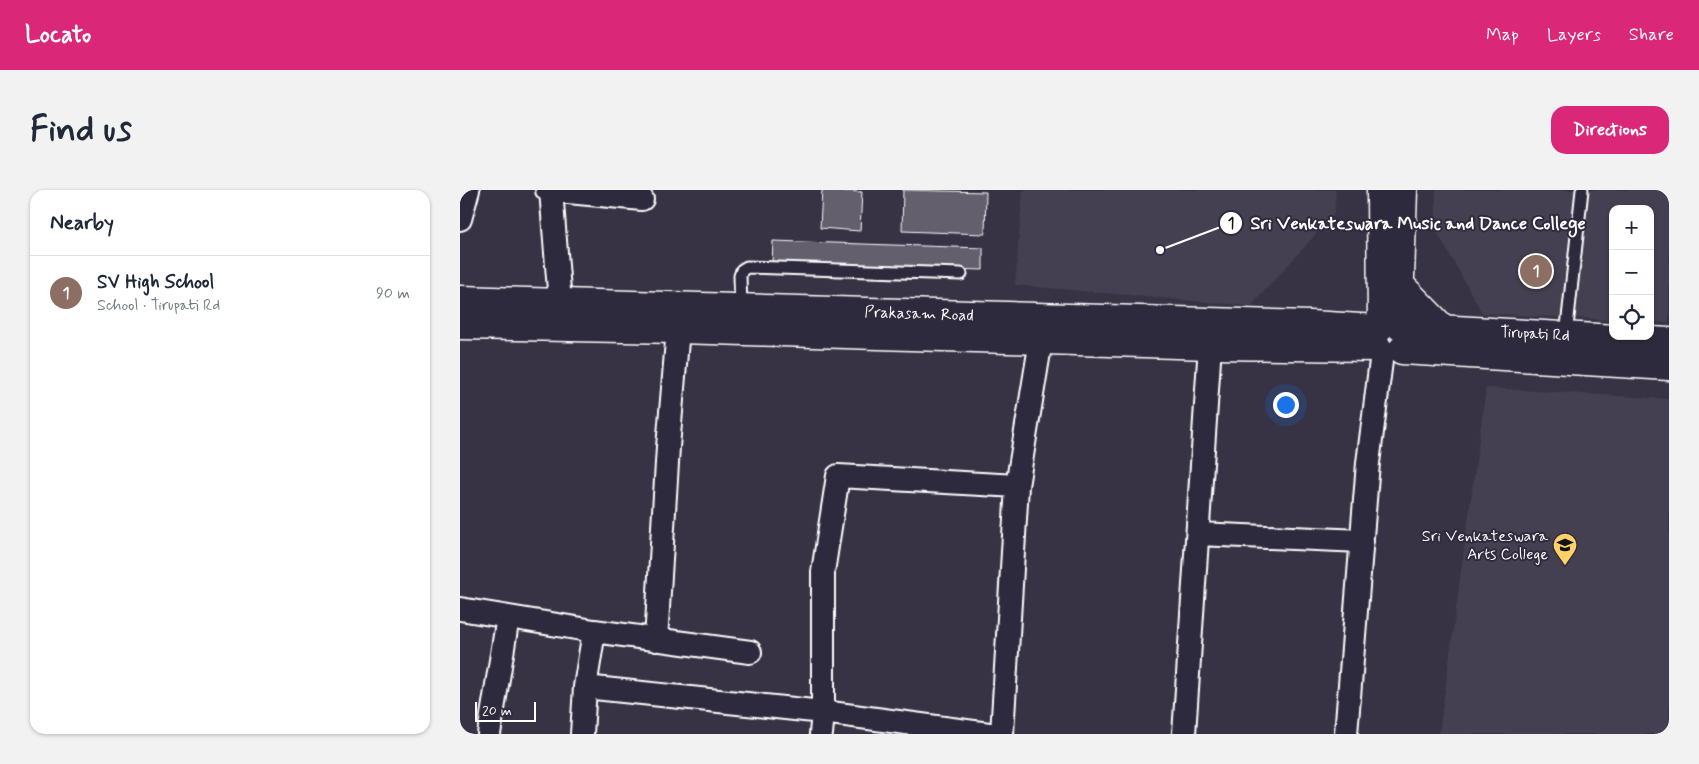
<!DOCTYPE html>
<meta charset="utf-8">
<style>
body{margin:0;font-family:Mynerve,sans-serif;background:#f2f2f3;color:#1f2937}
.controls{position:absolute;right:15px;top:15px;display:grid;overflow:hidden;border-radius:10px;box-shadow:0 1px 4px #0004}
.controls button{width:45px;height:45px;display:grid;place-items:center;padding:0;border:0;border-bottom:1px solid #e0e1e3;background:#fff;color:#1f2937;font:25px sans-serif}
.scale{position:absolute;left:15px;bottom:12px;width:61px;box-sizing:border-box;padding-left:5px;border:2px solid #fff;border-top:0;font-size:14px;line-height:18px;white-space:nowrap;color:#fff;-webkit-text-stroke:4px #2f2a3d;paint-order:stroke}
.you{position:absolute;left:825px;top:214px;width:18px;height:18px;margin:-12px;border:4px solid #fff;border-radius:50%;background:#1a73e8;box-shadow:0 0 0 8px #1a73e833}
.badge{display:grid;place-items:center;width:32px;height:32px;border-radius:50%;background:#db2777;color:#fff;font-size:16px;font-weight:700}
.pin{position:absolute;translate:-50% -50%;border:2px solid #fff;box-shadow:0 1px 5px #0006}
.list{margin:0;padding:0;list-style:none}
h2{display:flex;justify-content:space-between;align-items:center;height:65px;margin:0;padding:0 20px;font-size:21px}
h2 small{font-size:16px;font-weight:400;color:#747a83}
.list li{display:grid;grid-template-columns:32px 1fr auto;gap:15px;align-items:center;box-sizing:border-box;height:75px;padding:0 20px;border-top:1px solid #e0e1e3}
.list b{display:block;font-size:19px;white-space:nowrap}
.list p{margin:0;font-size:16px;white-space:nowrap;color:#747a83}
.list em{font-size:16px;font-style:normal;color:#747a83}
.icon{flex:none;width:28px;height:28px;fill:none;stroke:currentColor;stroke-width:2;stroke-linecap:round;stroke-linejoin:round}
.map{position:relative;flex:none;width:1209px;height:544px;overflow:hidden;border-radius:15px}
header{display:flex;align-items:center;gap:30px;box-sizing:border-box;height:70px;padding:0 25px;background:#db2777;color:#fff}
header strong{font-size:24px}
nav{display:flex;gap:28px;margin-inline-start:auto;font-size:18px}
.intro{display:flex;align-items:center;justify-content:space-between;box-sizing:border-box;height:120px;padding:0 30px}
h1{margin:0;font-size:35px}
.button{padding:12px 22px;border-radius:15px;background:#db2777;color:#fff;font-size:18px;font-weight:700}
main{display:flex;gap:30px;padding:0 30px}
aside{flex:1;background:#fff;border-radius:15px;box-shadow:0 1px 4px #0004}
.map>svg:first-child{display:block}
.built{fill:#444051}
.building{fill:#635f6d;stroke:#fff}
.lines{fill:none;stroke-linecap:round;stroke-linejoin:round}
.lane-casing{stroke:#fff;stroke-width:15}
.street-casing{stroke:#fff;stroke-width:26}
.secondary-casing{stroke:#fff;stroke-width:31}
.primary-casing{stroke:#fff;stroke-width:31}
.lane{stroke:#2f2a3d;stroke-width:11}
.street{stroke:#2f2a3d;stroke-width:22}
.secondary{stroke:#2f2a3d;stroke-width:28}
.primary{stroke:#2f2a3d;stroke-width:28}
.labels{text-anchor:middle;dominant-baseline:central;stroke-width:4;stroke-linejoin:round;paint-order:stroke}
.street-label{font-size:16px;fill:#fff;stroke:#2f2a3d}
.poi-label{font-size:16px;fill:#fff;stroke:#2f2a3d;text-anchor:end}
.leader{fill:none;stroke:#fff;stroke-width:2}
.callout-dot{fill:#fff;stroke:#2f2a3d;stroke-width:2}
.mark-label{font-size:15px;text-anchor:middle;font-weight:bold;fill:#111}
.callout-label{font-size:18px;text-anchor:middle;font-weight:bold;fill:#fff;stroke:#2f2a3d;stroke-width:4;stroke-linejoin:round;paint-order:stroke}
</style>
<header>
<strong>Locato</strong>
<nav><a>Map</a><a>Layers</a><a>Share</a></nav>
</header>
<div class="intro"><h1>Find us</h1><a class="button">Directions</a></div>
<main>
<aside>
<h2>Nearby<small></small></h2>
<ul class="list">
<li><span class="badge" style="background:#8d6e63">1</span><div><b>SV High School</b><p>School · Tirupati Rd</p></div><em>90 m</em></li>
</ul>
</aside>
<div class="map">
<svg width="1209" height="544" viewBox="0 0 1209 544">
<rect width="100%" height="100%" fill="#373345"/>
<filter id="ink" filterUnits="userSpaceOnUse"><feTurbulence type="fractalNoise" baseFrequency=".02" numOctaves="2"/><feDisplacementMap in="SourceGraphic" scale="10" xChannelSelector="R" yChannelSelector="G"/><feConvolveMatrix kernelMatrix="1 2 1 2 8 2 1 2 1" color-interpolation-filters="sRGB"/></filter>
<g filter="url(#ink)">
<path class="built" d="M 563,0 L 876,0 L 874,24 L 791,116 L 555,95 Z
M 976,0 L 1209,0 L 1209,133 L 1190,132 L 1190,19 L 1153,19 L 1153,130 L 1022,123 L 976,40 Z
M 1026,198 L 1209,209 L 1209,544 L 979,544 Z"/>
<path class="building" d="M 362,0 L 402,2 L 400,41 L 360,38 Z
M 443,0 L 526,2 L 525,44 L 442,41 Z
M 313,51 L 523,58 L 523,80 L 312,74 Z"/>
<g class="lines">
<defs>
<path id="lane" d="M 281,119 L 280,86 L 282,80 L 287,77 L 501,84
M 1106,146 L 1122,0"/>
<path id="street" d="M 87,0 L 182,9
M 91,0 L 100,113
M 0,29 L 8,0
M 738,344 L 902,351
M 0,419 L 134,441 L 290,462
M 196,450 L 208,257 L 218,139
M 125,497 L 363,522 L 529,544
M 29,544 L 48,427
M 122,544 L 125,497 L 134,441
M 361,544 L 363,522 L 363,382 L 378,286 L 557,296
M 542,544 L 557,296 L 581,150
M 724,544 L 750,155
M 886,544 L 908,273 L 922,163"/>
<path id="secondary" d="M 921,0 L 922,135
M 940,95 L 983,139
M 939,116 L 943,0"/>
<path id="primary" d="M 0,110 L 850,135 L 918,139
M 0,135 L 218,139 L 750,155 L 917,157
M 941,137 L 1209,152
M 942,160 L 1209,176"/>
</defs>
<use href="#lane" class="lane-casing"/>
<use href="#street" class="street-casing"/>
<use href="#secondary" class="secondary-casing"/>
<use href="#primary" class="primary-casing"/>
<use href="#lane" class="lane"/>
<use href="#street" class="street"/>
<use href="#secondary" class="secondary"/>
<use href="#primary" class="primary"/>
</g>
</g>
<defs>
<symbol id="university-pin" viewBox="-11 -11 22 30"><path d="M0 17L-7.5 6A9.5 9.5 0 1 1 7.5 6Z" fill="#ffd166" stroke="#2f2a3d"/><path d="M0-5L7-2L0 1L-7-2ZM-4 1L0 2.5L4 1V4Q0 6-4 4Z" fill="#111"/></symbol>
</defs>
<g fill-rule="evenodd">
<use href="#university-pin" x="1091" y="341" width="28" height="38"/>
</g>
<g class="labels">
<g class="street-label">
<text transform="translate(459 124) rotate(2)">Prakasam Road</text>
<text transform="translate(1075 144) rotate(3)">Tirupati Rd</text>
</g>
<g class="poi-label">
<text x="1088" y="346">Sri Venkateswara<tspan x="1088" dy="18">Arts College</tspan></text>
</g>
</g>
<path class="leader" d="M700 60L771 33"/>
<g class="callout-dot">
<circle cx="700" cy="60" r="5"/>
<circle cx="771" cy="33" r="12"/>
</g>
<g class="mark-label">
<text x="771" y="38">1</text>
</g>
<g class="callout-label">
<text x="958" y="39">Sri Venkateswara Music and Dance College</text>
</g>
</svg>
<div class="controls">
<button>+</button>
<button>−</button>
<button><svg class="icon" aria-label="locate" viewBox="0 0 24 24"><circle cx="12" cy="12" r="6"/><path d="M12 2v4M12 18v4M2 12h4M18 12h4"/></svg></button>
</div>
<div class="scale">20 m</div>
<div class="you"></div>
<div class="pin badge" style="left:1076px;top:81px;background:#8d6e63">1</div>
</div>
</main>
